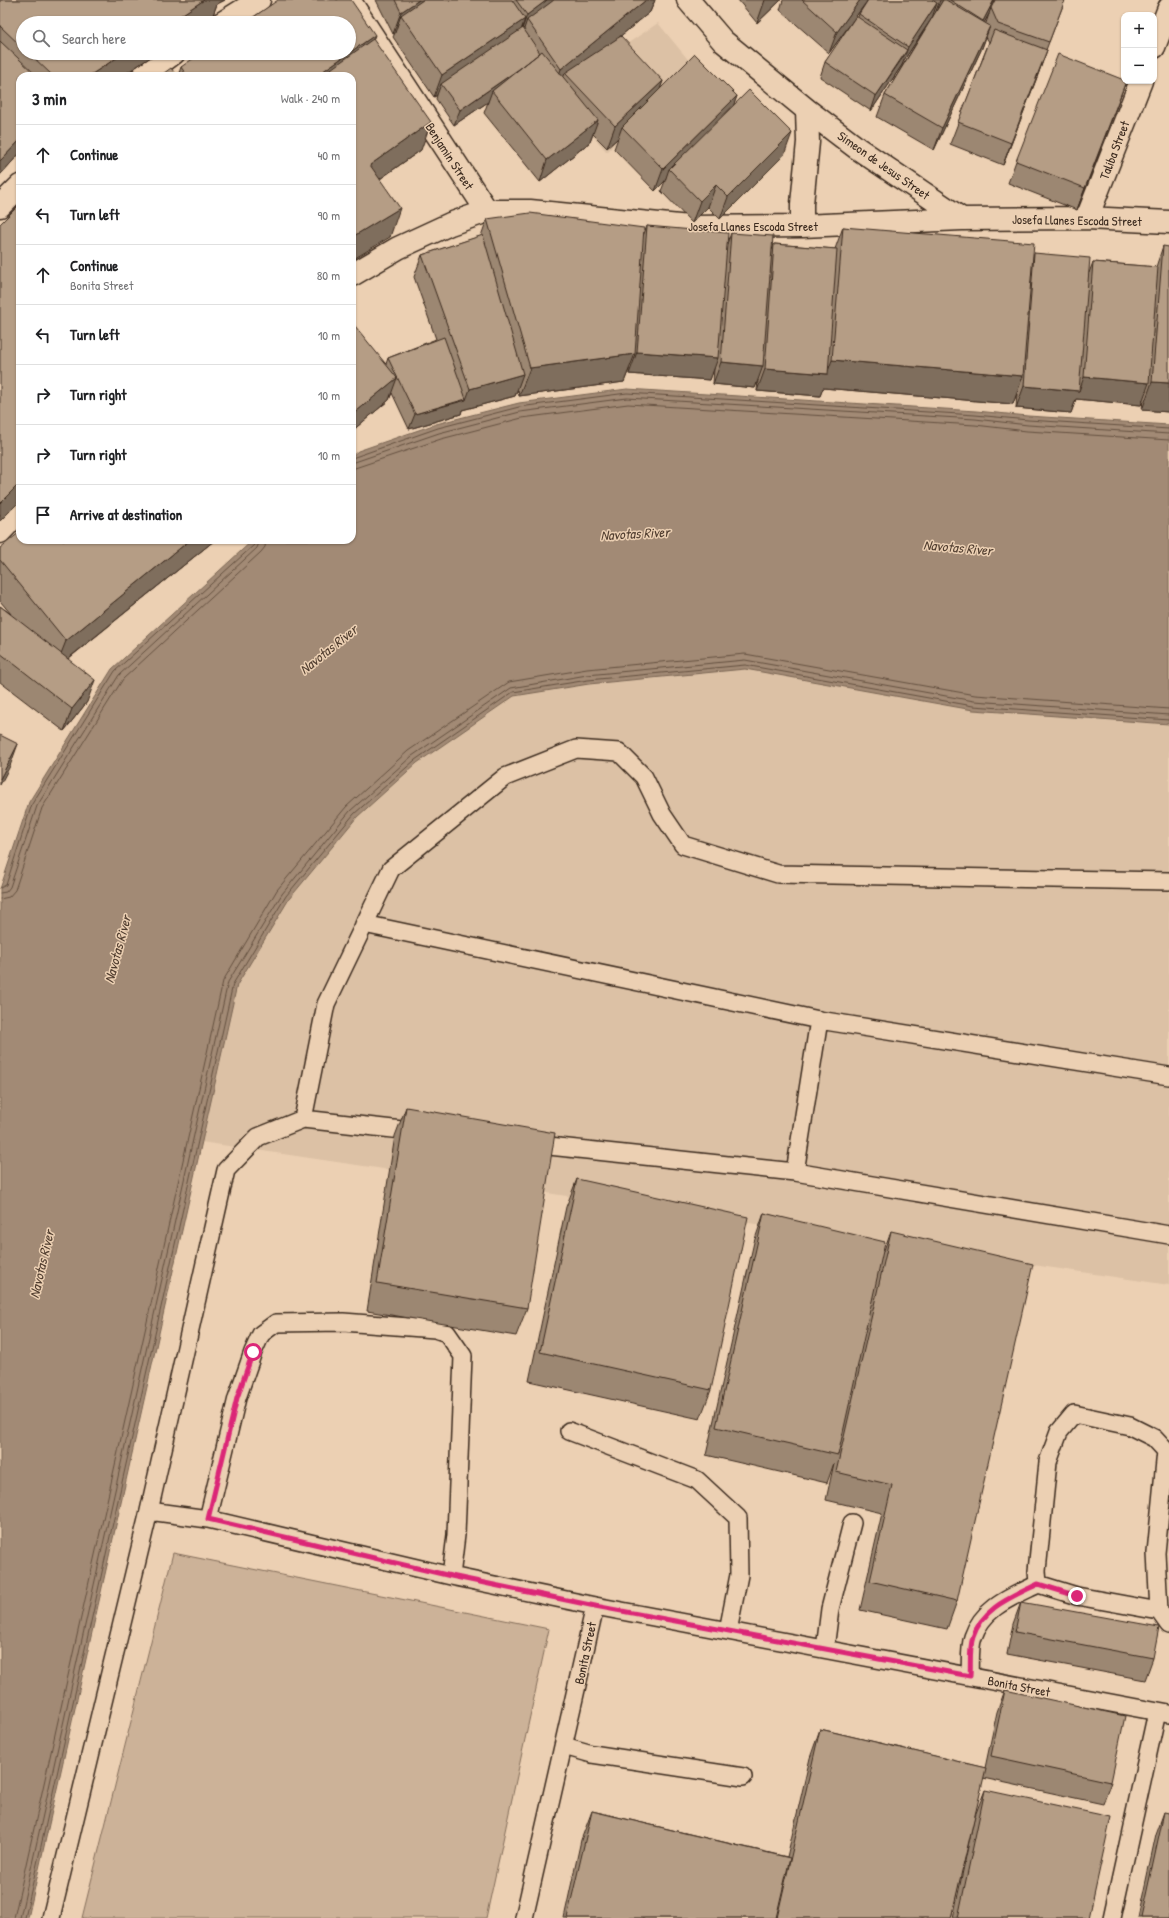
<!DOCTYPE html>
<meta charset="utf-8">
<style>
body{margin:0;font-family:"Patrick Hand",sans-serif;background:#f6f6f6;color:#202124}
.controls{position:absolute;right:12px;top:12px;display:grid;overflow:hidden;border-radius:8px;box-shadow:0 1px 3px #0004}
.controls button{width:36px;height:36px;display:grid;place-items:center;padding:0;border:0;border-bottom:1px solid #e0e0e0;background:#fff;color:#202124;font:20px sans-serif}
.stop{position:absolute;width:12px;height:12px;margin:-9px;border:3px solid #db2777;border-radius:50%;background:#fff}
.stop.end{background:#db2777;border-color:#fff;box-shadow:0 1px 4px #0008}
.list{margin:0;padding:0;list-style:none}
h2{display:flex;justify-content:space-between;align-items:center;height:52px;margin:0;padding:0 16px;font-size:17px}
h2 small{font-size:13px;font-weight:400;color:#757577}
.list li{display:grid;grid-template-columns:26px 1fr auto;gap:12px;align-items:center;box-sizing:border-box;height:60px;padding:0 16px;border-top:1px solid #e0e0e0}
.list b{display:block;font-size:15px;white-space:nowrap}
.list p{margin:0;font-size:13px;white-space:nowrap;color:#757577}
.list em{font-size:13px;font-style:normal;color:#757577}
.icon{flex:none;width:22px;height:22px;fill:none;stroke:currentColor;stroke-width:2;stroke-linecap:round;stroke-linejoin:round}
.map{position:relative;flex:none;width:1169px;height:1918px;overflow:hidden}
.search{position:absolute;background:#fff;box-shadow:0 1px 3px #0004;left:16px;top:16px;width:340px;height:44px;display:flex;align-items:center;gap:10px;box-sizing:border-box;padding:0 14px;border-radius:22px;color:#757577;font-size:15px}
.panel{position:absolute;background:#fff;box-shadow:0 1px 3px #0004;left:16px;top:72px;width:340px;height:472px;border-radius:12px}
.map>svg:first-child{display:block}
.built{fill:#dcc1a5}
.green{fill:#ccb298;stroke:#846e5b}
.water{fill:#a28a74;stroke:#796452}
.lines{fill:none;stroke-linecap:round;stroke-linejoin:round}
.shore{stroke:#645040;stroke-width:1}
.lane-casing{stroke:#3b2a1e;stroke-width:20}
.street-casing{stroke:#3b2a1e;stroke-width:25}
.lane{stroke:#ecd0b3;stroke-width:17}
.street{stroke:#ecd0b3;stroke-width:22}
.wall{fill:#9c8772;stroke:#3b2a1e;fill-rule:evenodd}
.shaded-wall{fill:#7f6e5d;stroke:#3b2a1e}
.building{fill:#b59d85;stroke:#3b2a1e}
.route{stroke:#db2777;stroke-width:5}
.labels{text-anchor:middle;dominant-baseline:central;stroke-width:3;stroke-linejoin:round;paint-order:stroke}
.street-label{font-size:13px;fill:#3b2a1e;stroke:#ecd0b3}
.water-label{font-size:14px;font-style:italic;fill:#503d2f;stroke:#ecd0b3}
</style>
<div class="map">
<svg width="1169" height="1918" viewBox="0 0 1169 1918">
<rect width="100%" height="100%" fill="#ecd0b3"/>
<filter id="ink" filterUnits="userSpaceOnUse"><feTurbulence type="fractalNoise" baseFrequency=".025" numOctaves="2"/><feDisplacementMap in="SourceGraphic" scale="8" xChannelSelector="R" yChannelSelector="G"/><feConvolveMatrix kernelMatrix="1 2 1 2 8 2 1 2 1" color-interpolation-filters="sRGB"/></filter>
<g filter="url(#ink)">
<path class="built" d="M 658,23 L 695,68 L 607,152 L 554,93 Z
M 745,669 L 973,710 L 1169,724 L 1169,1285 L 201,1142 L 237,985 L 289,899 L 357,817 L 417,763 L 514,696 L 589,684 Z"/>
<path class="green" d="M 173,1553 L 549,1629 L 486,1918 L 82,1918 Z"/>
<path class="water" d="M 627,389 L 976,411 L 1028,416 L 1169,425 L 1169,724 L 973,710 L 745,669 L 589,684 L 514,696 L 417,763 L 357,817 L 289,899 L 237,985 L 28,1918 L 0,1918 L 0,889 L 29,802 L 112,669 L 253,540 L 352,540 L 352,456 L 358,451 L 436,424 L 519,403 Z"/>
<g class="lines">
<path class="shore" d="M 352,458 L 438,428 L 519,407 L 627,393 L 975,415 L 1028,420 L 1169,429
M 352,463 L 439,433 L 520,412 L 627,398 L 975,419 L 1028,425 L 1169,434
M 352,469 L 441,439 L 522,418 L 628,404 L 975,425 L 1027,431 L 1169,440
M 0,888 L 6,885 L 32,804 L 115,671 L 254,545 L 255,540
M 0,893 L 6,892 L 10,887 L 37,806 L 119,675 L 257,548 L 260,540
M 0,899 L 9,897 L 15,890 L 42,808 L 123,679 L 261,552 L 265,547 L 266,540
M 14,1918 L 223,981 L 277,890 L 346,807 L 408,751 L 509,682 L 587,669 L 745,654 L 975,695 L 1169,709
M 20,1918 L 228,982 L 282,894 L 350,811 L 412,756 L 511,688 L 587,675 L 745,660 L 974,701 L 1169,715
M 25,1918 L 233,984 L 286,896 L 354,814 L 415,760 L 513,692 L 588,680 L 745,665 L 973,706 L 1169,720"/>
<defs>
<path id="lane" d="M 364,924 L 819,1020 L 1169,1076
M 303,1119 L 326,1004 L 391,869 L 505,777 L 576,749 L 619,752 L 644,777 L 662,814 L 683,845 L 778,874 L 1169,881
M 530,1144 L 795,1172 L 1169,1235
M 795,1172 L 819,1020
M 569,1431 L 697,1480 L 738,1518 L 739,1575 L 728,1631
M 149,1511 L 208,1519 L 451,1576 L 595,1606 L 1169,1714
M 208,1519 L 237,1398 L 253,1352 L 261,1334 L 276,1323 L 343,1322 L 435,1329 L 447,1333 L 463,1356 L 456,1535 L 451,1576
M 1038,1584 L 1037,1571 L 1048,1462 L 1059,1432 L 1074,1414 L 1130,1426 L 1154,1438 L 1166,1451 L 1156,1553 L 1159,1611 L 1169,1625
M 825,1649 L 830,1609 L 852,1523
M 970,1676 C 971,1665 969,1648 973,1637 C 983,1607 1012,1597 1038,1584 L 1077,1596 L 1159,1611
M 564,1746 L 592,1754 L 743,1777
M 51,1918 L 149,1511 L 226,1170 L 258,1137 L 303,1119 L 420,1132
M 524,1918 L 595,1606
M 1112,1918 L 1157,1712"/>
<path id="street" d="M 349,0 L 487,211
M 688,0 L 723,41 L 807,110 L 857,148 L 962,219
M 222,23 L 259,0
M 1154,47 L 1169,8
M 143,76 L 174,53
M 0,206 L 20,186
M 1087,218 L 1141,81
M 802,226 L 802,204 L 808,142 L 807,110
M 352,275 L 398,248 L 450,224 L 487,211 L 530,211 L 689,227 L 802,226 L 962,219 L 1087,218 L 1169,222
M 0,532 L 20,511"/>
</defs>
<use href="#lane" class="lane-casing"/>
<use href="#street" class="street-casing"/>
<use href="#lane" class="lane"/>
<use href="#street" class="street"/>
</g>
<path class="wall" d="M 0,0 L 225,0 L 217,4 L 213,15 L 202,23 L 23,23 L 23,53 L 157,53 L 122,76 L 20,76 L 20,153 L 0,175 Z
M 376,0 L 655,0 L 650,12 L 618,38 L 663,81 L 660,88 L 737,96 L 733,106 L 784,155 L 720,219 L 708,207 L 692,223 L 661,191 L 665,181 L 655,191 L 614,149 L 618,138 L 607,148 L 593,134 L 590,142 L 540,182 L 484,113 L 488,102 L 454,125 L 436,99 L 437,95 L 434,97 L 393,37 L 395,33 L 393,34 Z
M 738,0 L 781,0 L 757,23 Z
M 783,0 L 868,0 L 829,53 L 780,10 Z
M 868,0 L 1065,0 L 1046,50 L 1039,72 L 1003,165 L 950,144 L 989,42 L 986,37 L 982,48 L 934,150 L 877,117 L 885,95 L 930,20 L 904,60 L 902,65 L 871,111 L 820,77 L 825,62 L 858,17 L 859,14 ZM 989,14 L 986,23 L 984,23 Z
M 373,40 L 421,150 L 380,179 L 390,237 L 352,76 L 178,76 L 181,67 Z
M 1118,103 L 1077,210 L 1008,183 L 1016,161 Z
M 487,219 L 643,236 L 647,226 L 727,244 L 731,233 L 772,250 L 774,244 L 835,249 L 843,227 L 1033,257 L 1034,253 L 1089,273 L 1093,262 L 1156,267 L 1163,246 L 1169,412 L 1142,410 L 1143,399 L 1141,405 L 1076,399 L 1071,413 L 1016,408 L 1017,393 L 1013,404 L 823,388 L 820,396 L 757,391 L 758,380 L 755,388 L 713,384 L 714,368 L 710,380 L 629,374 L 629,369 L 624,382 L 519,396 L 518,390 L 515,396 L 462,410 L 461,414 L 409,429 L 392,393 L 389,400 L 352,431 L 352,329 L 386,364 L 388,358 L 436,339 L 414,277 L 422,255 L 481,236 Z
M 215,540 L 68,659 L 87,702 L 64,731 L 0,682 L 0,606 L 11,614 L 0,601 L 0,548 Z
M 406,1107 L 527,1308 L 516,1336 L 367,1311 L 395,1136 Z
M 577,1179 L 711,1390 L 700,1419 L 529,1381 L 566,1207 Z
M 764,1213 L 884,1250 L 891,1231 L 957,1601 L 947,1629 L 860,1610 L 882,1513 L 826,1500 L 834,1463 L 827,1483 L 706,1455 L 754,1242 Z
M 1021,1602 L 1153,1658 L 1145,1680 L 1007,1654 L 1013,1624 Z
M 1005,1690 L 1111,1782 L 1103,1804 L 983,1778 L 951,1918 L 564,1918 L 581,1840 L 592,1811 L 787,1857 L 810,1758 L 820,1729 L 985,1768 L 997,1712 Z
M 985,1790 L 1089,1918 L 953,1918 L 974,1818 Z
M 1164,1812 L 1169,1918 L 1138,1918 L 1156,1834 Z"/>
<path class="shaded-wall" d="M 204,0 L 225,0 L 217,4 L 213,15 L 202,23 L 169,23 Z
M 419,0 L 444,0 L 401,15 L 395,33 L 393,34 L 401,12 Z
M 547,0 L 570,0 L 527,20 L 522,35 L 519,37 L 527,15 Z
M 646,0 L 655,0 L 650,12 L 570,77 L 565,73 L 561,85 L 554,90 L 561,69 Z
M 765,0 L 781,0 L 757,23 Z
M 860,0 L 868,0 L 829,53 L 837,32 Z
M 940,0 L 943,0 L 935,14 Z
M 994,0 L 996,0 L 991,8 L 989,14 L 977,36 L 983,21 Z
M 937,3 L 932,18 L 904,60 L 902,65 L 871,111 L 876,96 L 906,53 L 908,47 Z
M 525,19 L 517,41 L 441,84 L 437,95 L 434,97 L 442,75 Z
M 990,26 L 982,48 L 934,150 L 942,128 Z
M 375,35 L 365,63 L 346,76 L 316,76 Z
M 1047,50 L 1039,72 L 1003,165 L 1011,143 Z
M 124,53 L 157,53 L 122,76 L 89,76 Z
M 541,54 L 492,91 L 488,102 L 454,125 L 460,110 Z
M 663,81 L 655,103 L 622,127 L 618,138 L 607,148 L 615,126 Z
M 1126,81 L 1118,103 L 1077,210 L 1085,188 Z
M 737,96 L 729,118 L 669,169 L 665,181 L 655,191 L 663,169 Z
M 598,120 L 590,142 L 540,182 L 547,160 Z
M 431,122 L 421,150 L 360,193 L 370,165 Z
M 792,133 L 784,155 L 720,219 L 728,197 Z
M 20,140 L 20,153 L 0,175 L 0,161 Z
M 716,185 L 708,207 L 692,223 L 700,201 Z
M 400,208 L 390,237 L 352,260 L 352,237 Z
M 637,352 L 718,358 L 710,380 L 629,374 Z
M 635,354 L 624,382 L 519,396 L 530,368 Z
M 832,360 L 1023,376 L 1013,404 L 823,388 L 820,396 L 757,391 L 765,369 L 827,374 Z
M 721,362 L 763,366 L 755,388 L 713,384 Z
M 523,374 L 515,396 L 462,410 L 461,414 L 409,429 L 415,414 L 466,400 L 470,389 Z
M 1084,377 L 1149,383 L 1141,405 L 1076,399 L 1071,413 L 1016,408 L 1024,386 L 1079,391 Z
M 397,378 L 389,400 L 352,431 L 352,415 Z
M 1152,382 L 1169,383 L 1169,412 L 1142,410 Z
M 20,483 L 20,501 L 0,521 L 0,503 Z
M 190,540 L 215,540 L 55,669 L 66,641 Z
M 95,680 L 87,702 L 64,731 L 72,709 Z
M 18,744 L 10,766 L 0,785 L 0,779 Z"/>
<path class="building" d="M 0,0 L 204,0 L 169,23 L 23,23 L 23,48 L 0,26 Z
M 278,0 L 351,0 L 375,35 L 349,53 L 349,23 L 245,23 Z
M 395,0 L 419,0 L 401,12 Z
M 423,0 L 512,0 L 525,19 L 442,75 L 401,15 Z
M 516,0 L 547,0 L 527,15 Z
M 554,0 L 646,0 L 561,69 L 527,20 Z
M 802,0 L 860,0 L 837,32 Z
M 868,0 L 932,0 L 937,3 L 908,47 L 859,14 Z
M 943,0 L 946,0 L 990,26 L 942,128 L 885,95 Z
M 950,0 L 994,0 L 983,21 Z
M 995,0 L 1065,0 L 1049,42 L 998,24 L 991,8 Z
M 856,16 L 907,50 L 876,96 L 825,62 Z
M 523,28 L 540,53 L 519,69 L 460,110 L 441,84 Z
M 994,30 L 1047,50 L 1011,143 L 958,122 Z
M 621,36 L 663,81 L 615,126 L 565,73 Z
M 373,39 L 431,122 L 370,165 L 400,208 L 352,237 L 352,76 L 321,76 Z
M 0,41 L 37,76 L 20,76 L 20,140 L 0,161 Z
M 542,51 L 598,120 L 547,160 L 492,91 Z
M 29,53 L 124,53 L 89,76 L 53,76 Z
M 201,53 L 349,53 L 316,76 L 187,76 L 181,67 Z
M 695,54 L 737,96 L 663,169 L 622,127 Z
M 1058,54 L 1124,80 L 1124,81 L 1126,81 L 1085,188 L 1016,161 Z
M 171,68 L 177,76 L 160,76 Z
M 749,90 L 792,133 L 728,197 L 716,185 L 700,201 L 669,169 Z
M 20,204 L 20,483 L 0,503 L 0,224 Z
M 530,213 L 644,228 L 635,354 L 530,368 L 487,219 Z
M 647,226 L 728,233 L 718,358 L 637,352 Z
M 843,227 L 1034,243 L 1023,376 L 832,360 Z
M 731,233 L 773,236 L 763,366 L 721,362 Z
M 483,235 L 523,374 L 470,389 L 422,255 Z
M 774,244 L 837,249 L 828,374 L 765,369 Z
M 1163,246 L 1169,247 L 1169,383 L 1152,382 Z
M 1034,253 L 1090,258 L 1079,391 L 1024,386 Z
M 1093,262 L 1158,267 L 1149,383 L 1084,377 Z
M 355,326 L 397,378 L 352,415 L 352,329 Z
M 444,337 L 466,399 L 415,414 L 388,358 Z
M 20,532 L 20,540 L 190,540 L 66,641 L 0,560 L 0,548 Z
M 0,606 L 95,680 L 72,709 L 0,653 Z
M 0,735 L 18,744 L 0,779 Z
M 406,1107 L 555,1133 L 527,1308 L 377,1283 Z
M 577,1179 L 748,1217 L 711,1390 L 540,1352 Z
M 764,1213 L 885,1242 L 838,1455 L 716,1427 Z
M 891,1231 L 1033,1264 L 957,1601 L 870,1581 L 892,1485 L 836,1472 Z
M 1021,1602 L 1159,1627 L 1153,1658 L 1015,1632 Z
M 1005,1690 L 1125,1716 L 1111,1782 L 991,1756 Z
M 820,1729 L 986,1768 L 951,1918 L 777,1918 Z
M 985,1790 L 1111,1817 L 1089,1918 L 958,1918 Z
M 592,1811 L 790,1858 L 776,1918 L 567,1918 Z
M 1164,1812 L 1169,1813 L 1169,1918 L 1141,1918 Z"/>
</g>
<g class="lines" filter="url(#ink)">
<path class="route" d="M 253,1352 L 237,1398 L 208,1519 L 451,1576 L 595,1606 L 970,1676 C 971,1665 969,1648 973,1637 C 983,1607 1012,1597 1038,1584 L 1077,1596"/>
</g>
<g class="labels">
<g class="street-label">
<text transform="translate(1114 150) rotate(-69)">Taliba Street</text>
<text transform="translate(450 156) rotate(57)">Benjamin Street</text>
<text transform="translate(884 165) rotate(35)">Simeon de Jesus Street</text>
<text transform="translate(1077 220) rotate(1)">Josefa Llanes Escoda Street</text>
<text x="753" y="226">Josefa Llanes Escoda Street</text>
<text transform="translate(585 1653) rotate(-78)">Bonita Street</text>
<text transform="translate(1019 1686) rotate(11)">Bonita Street</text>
</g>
<g class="water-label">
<text transform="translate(635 533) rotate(-3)">Navotas River</text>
<text transform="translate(958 547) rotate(5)">Navotas River</text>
<text transform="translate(328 649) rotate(-39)">Navotas River</text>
<text transform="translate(117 949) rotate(-75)">Navotas River</text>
<text transform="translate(41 1264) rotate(-77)">Navotas River</text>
</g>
</g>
</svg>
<div class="controls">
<button>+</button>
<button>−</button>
</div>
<div class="stop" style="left:253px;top:1352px"></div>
<div class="stop end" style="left:1077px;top:1596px"></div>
<div class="search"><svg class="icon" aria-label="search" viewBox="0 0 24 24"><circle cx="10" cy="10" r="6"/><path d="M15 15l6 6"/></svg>Search here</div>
<section class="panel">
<h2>3 min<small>Walk · 240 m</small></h2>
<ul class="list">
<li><svg class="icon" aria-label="ahead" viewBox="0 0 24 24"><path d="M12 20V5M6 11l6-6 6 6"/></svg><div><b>Continue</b></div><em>40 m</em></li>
<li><svg class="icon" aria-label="left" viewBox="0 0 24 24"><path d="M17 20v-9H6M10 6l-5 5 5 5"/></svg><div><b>Turn left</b></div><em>90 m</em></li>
<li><svg class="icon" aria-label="ahead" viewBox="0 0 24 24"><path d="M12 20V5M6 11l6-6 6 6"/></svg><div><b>Continue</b><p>Bonita Street</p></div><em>80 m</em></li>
<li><svg class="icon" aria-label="left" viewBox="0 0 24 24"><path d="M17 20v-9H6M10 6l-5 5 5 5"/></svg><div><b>Turn left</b></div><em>10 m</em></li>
<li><svg class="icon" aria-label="right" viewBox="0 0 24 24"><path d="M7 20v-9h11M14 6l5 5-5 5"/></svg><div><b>Turn right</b></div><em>10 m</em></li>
<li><svg class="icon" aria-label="right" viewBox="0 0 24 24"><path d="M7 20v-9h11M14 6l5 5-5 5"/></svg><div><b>Turn right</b></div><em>10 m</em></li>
<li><svg class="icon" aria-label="arrive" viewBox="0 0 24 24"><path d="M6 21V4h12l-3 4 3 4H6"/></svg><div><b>Arrive at destination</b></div></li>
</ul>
</section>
</div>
